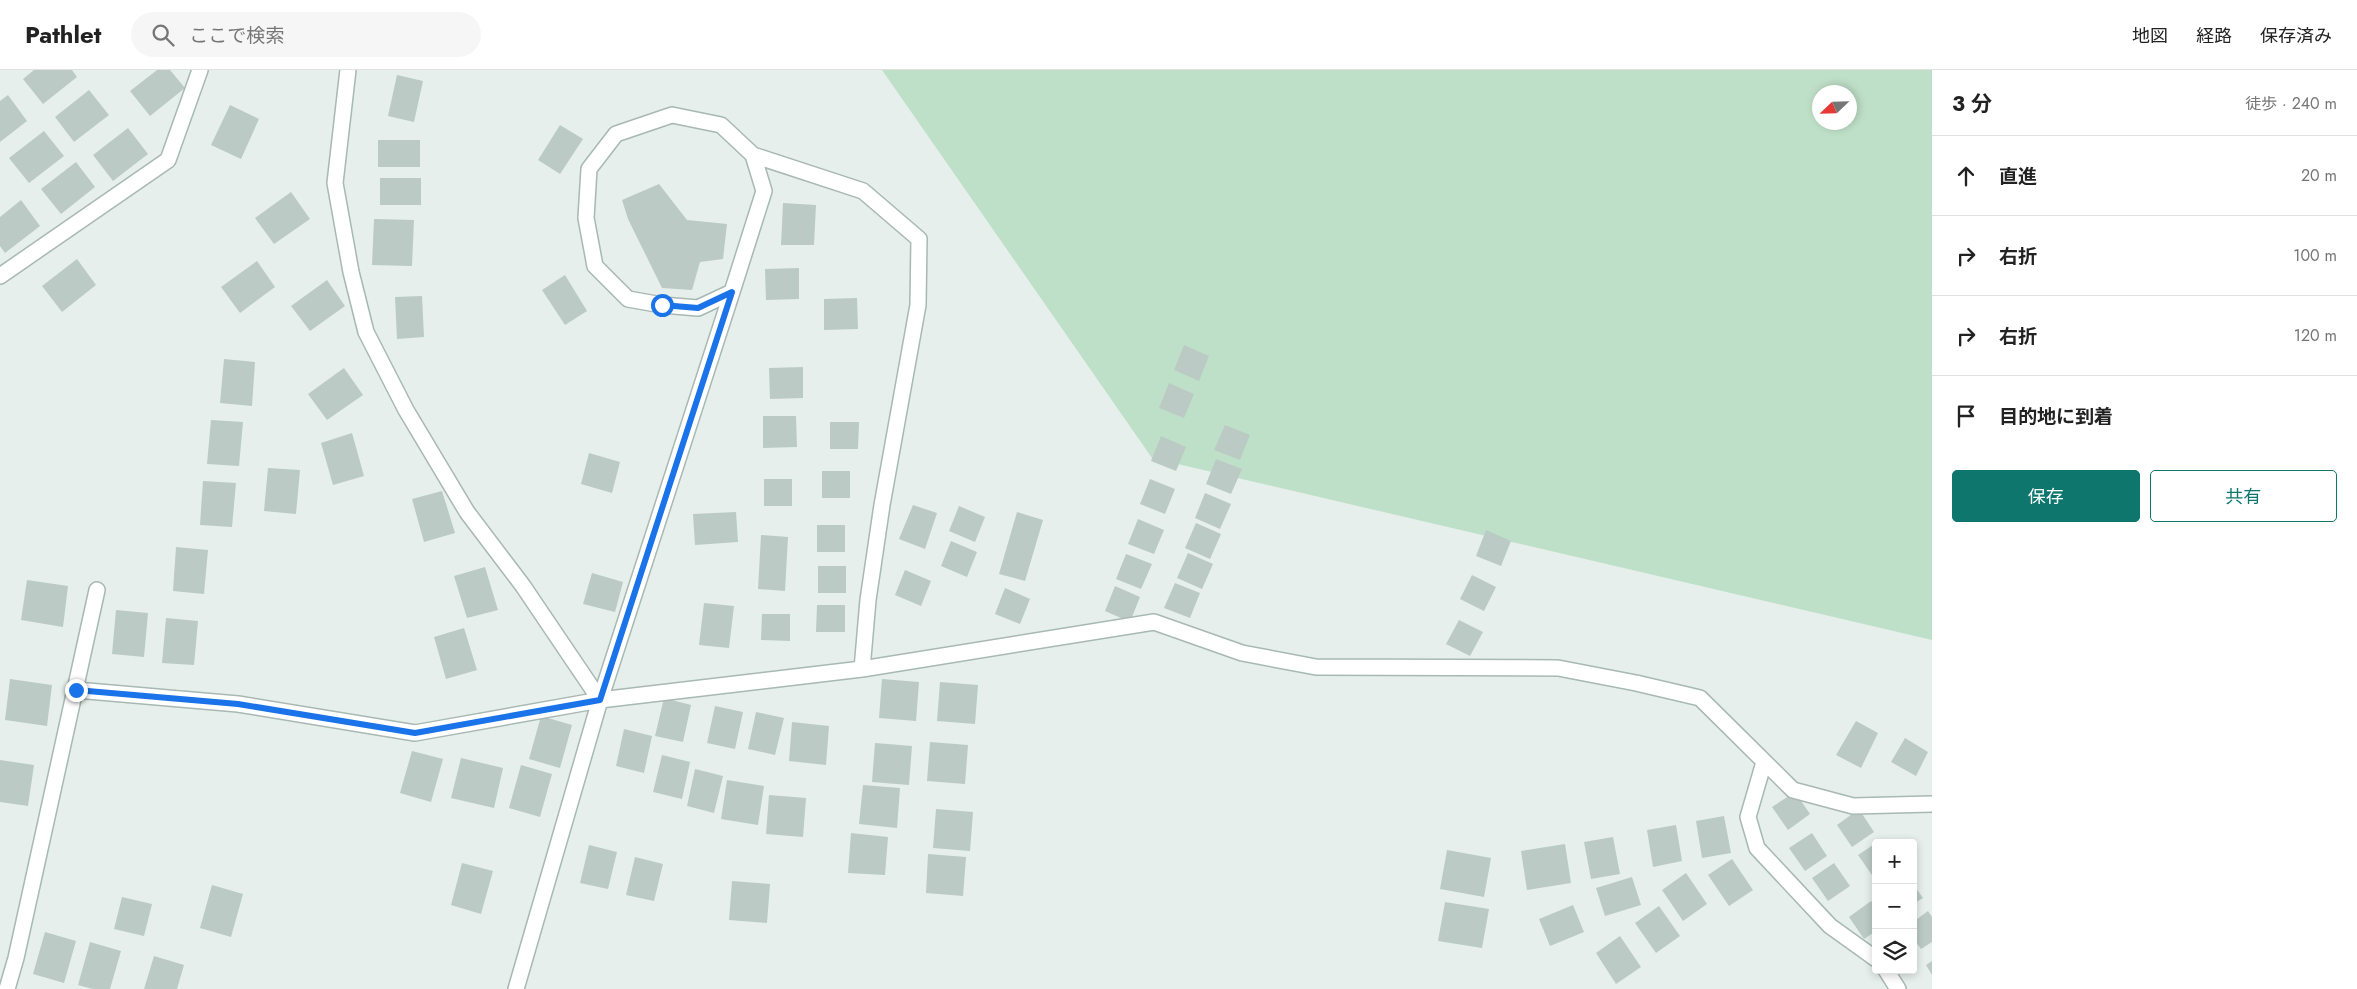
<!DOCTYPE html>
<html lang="ja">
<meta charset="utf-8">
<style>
body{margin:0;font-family:Jost,"Noto Sans JP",sans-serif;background:#f6f6f6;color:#222}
.controls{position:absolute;right:15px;bottom:15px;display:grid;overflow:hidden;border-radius:5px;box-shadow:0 2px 8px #0003}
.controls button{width:45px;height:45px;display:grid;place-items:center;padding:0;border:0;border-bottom:1px solid #e0e0e0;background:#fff;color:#222;font:25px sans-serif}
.compass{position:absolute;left:1812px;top:15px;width:45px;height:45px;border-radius:50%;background:#fff;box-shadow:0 2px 8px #0003;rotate:247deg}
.stop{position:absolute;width:15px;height:15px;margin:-11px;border:4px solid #1a73e8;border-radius:50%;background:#fff}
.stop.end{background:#1a73e8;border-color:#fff;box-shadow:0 1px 5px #0008}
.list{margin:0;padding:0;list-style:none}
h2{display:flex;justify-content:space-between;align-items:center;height:65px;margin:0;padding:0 20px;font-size:21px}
h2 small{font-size:16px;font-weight:400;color:#767676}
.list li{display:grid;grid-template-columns:32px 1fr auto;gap:15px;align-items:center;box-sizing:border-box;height:80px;padding:0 20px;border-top:1px solid #e0e0e0}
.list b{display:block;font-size:19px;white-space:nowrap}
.list em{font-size:16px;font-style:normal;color:#767676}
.actions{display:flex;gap:10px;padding:15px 20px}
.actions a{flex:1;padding:11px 0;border:1px solid #0f766e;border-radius:5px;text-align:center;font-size:18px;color:#0f766e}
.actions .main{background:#0f766e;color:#fff}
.icon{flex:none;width:28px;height:28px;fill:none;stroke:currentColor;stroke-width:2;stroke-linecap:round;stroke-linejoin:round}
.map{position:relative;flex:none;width:1932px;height:919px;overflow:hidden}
header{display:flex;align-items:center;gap:30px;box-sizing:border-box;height:70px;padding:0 25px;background:#fff;border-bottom:1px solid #e0e0e0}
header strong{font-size:24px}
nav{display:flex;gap:28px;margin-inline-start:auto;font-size:18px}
.search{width:350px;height:45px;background:#f6f6f6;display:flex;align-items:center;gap:12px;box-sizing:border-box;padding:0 18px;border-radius:28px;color:#767676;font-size:19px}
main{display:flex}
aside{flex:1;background:#fff}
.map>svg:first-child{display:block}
.green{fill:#bfe0c8;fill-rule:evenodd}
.building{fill:#bbcac4}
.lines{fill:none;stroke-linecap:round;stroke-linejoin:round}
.minor-casing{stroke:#a8b8b2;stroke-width:18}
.minor{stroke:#fff;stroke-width:15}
.route{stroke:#1a73e8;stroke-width:6}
</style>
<header>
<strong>Pathlet</strong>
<div class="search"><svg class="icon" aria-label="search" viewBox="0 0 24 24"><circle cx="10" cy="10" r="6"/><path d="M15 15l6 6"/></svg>ここで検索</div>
<nav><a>地図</a><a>経路</a><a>保存済み</a></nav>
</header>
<main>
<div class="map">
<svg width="1932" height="919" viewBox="0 0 1932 919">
<rect width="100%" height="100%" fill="#e6efeb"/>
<path class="green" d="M 882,0 L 1932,0 L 1932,570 L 1152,388 ZM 1820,22 L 1850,22 L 1850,52 L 1820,52 Z"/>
<path class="building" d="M 34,0 L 72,0 L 77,7 L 43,34 L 23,9 Z
M 157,0 L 170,0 L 185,18 L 150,46 L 130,21 Z
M 397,5 L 423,11 L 414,52 L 388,46 Z
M 89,20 L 109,45 L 74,72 L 55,47 Z
M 8,25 L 27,51 L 0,72 L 0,31 Z
M 230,35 L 259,49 L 241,89 L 211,75 Z
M 560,55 L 583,69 L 560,104 L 538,90 Z
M 128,58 L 148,84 L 113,111 L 93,85 Z
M 44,61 L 64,86 L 29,113 L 9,88 Z
M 378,70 L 420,70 L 420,97 L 378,97 Z
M 76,92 L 95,117 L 61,144 L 41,119 Z
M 380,108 L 421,108 L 421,135 L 380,135 Z
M 659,114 L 687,150 L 727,154 L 723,189 L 700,192 L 692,220 L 662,218 L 628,149 L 622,130 Z
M 291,122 L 310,149 L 274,174 L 255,148 Z
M 21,130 L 40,156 L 5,183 L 0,176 L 0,147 Z
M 783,133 L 816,135 L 814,175 L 781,175 Z
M 374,149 L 414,150 L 412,196 L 372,195 Z
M 77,189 L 96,215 L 62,242 L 42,216 Z
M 257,191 L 275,217 L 240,243 L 221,217 Z
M 799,198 L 799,229 L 766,230 L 765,199 Z
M 565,205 L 587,241 L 565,255 L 542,220 Z
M 327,210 L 345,236 L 310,261 L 291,236 Z
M 422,226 L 424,267 L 397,269 L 395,227 Z
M 857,228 L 858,259 L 824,260 L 824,229 Z
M 1184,275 L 1209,286 L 1199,311 L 1174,300 Z
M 224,289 L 255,292 L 252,336 L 220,333 Z
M 803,297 L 803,328 L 770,329 L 769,298 Z
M 344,298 L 363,325 L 327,350 L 308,324 Z
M 1169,313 L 1194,324 L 1184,348 L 1159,338 Z
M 763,346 L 796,346 L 797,377 L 763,378 Z
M 211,350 L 243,352 L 239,396 L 207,394 Z
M 830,352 L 859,352 L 858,379 L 830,379 Z
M 1225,355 L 1250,365 L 1240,390 L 1214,380 Z
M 352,363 L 364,406 L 333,415 L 321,373 Z
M 1161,366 L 1186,377 L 1176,401 L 1151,391 Z
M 589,383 L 620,392 L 612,423 L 581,414 Z
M 1216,389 L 1242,399 L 1231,424 L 1206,414 Z
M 268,398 L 300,400 L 296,444 L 264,441 Z
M 822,401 L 850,401 L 850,428 L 822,428 Z
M 764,409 L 792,409 L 792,436 L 764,436 Z
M 1150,409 L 1175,419 L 1165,444 L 1140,434 Z
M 203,411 L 236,413 L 232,457 L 200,455 Z
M 442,421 L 455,463 L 424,472 L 412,429 Z
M 1205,423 L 1231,434 L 1220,459 L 1195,448 Z
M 913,435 L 937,443 L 925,479 L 899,469 Z
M 959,436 L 985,447 L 975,472 L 949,461 Z
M 736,442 L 738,472 L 695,475 L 693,444 Z
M 1017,442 L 1043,450 L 1025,511 L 999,504 Z
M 1138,449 L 1164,460 L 1154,484 L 1128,474 Z
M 1196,453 L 1221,464 L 1210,489 L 1185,478 Z
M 817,455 L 845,455 L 845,482 L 817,482 Z
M 1486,460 L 1511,471 L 1501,496 L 1476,486 Z
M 761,465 L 788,467 L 785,521 L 758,519 Z
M 951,471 L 977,482 L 967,507 L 941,496 Z
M 176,477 L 208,480 L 204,524 L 173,521 Z
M 1188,483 L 1213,494 L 1202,519 L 1177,508 Z
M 1126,484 L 1152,494 L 1141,519 L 1116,509 Z
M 818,496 L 846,496 L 846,523 L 818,523 Z
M 485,497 L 498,540 L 467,548 L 454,506 Z
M 905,500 L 931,511 L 921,536 L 895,525 Z
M 592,503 L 623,512 L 615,542 L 583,534 Z
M 1472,505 L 1496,517 L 1484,541 L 1460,529 Z
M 27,510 L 68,516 L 63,557 L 21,550 Z
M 1175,513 L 1200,523 L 1190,548 L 1164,538 Z
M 1115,516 L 1140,527 L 1130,552 L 1105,541 Z
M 1005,518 L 1030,529 L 1020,554 L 995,544 Z
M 704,533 L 734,536 L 729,578 L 699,575 Z
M 817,535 L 845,535 L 845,562 L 816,562 Z
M 116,540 L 148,543 L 144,587 L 112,584 Z
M 762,544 L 790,544 L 790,571 L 761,570 Z
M 166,548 L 198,551 L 194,595 L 162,593 Z
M 1459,550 L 1483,562 L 1470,586 L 1446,574 Z
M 464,558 L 477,600 L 446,609 L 434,567 Z
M 10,609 L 52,615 L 47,656 L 5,650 Z
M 882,609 L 919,612 L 916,651 L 879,648 Z
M 940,612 L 978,615 L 975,654 L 937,651 Z
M 664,628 L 691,635 L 683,672 L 655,666 Z
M 715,636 L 743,642 L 735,679 L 707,673 Z
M 756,642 L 784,648 L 775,685 L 748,679 Z
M 541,646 L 572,655 L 560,698 L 529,689 Z
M 1856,651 L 1878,663 L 1861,698 L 1836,685 Z
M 792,652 L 829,656 L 826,695 L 789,691 Z
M 624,659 L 652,666 L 644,703 L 616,696 Z
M 1905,668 L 1928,682 L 1916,706 L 1891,692 Z
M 930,672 L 968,675 L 965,714 L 927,711 Z
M 875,673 L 912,676 L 909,715 L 872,712 Z
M 412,681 L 443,689 L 431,732 L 400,723 Z
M 662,685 L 690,692 L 682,729 L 653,722 Z
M 461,688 L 503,698 L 494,738 L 451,728 Z
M 0,690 L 34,695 L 28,736 L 0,732 Z
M 521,695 L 552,704 L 540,747 L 509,738 Z
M 695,699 L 723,706 L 714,743 L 687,736 Z
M 727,710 L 764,716 L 758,755 L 721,749 Z
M 863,715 L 900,718 L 897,758 L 859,754 Z
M 1795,722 L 1810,744 L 1788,760 L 1772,737 Z
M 769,725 L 806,728 L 803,767 L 766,764 Z
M 936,739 L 973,742 L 970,781 L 933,778 Z
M 1859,739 L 1874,762 L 1852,777 L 1837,755 Z
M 1724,746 L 1731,783 L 1702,788 L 1696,751 Z
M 1676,755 L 1682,791 L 1653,797 L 1647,760 Z
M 851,763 L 888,767 L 885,805 L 848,803 Z
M 1812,763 L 1827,786 L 1805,801 L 1789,778 Z
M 1613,767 L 1620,804 L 1591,809 L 1584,772 Z
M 1876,773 L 1876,806 L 1874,808 L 1858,785 Z
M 1565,774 L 1571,813 L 1527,820 L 1521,781 Z
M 589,775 L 617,782 L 608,819 L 580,813 Z
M 1447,780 L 1491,788 L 1484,827 L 1440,819 Z
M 928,784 L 966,787 L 963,826 L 926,823 Z
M 635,787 L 663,794 L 654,831 L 626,825 Z
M 1732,789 L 1753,820 L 1729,836 L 1708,805 Z
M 462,793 L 493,801 L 481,844 L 451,835 Z
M 1834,793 L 1850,816 L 1828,831 L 1812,808 Z
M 1686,803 L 1707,834 L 1683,851 L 1662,820 Z
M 1632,807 L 1641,835 L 1605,846 L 1596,818 Z
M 732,811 L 770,814 L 767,853 L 729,850 Z
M 1913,814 L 1923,828 L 1913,834 Z
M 212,815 L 243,824 L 231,867 L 200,858 Z
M 122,827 L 152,834 L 144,866 L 114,859 Z
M 1871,831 L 1876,838 L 1876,861 L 1864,869 L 1849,847 Z
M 1445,832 L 1489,839 L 1482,878 L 1438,871 Z
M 1573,835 L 1584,862 L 1550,876 L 1539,849 Z
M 1659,836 L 1680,866 L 1656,883 L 1635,853 Z
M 1928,841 L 1932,847 L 1932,872 L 1921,879 L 1913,868 L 1913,852 Z
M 45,862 L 76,871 L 64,913 L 33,904 Z
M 1620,866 L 1641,897 L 1616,914 L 1596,883 Z
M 90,872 L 121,881 L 110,919 L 93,919 L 78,915 Z
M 154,886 L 184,895 L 177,919 L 144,919 Z
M 1932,891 L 1932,905 L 1926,895 Z"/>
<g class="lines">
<defs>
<path id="minor" d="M 348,0 L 335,113 L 351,202 L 366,262 L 406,340 L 467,442 L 523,516 L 600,630
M 753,85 L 863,121 L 919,169 L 918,235 L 882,435 L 868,530 L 862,599
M 0,206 L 168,90 L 200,0
M 76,620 L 238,634 L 415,663 L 600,630 L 862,599 L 1154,552 L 1242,583 L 1316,597 L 1558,598 L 1636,613 L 1700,628 L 1793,720 L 1853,736 L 1932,734
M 1764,692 L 1748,747 L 1757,778 L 1830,856 L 1876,889
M 1886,900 L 1898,919
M 7,919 L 16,888 L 97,520
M 516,919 L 600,630 L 732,222 L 764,121 L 753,85 L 721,55 L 672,45 L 616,64 L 589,99 L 586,148 L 595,196 L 628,229 L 662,235 L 698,238 L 732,222"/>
</defs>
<use href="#minor" class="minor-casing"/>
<use href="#minor" class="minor"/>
</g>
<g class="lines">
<path class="route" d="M 76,620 L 238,634 L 415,663 L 600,630 L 732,222 L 698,238 L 662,235"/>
</g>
</svg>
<div class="controls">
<button>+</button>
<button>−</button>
<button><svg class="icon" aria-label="layers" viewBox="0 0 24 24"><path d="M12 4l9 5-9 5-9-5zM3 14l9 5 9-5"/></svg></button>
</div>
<svg class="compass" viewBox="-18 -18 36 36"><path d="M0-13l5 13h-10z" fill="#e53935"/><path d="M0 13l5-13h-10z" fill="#767676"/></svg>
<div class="stop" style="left:662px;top:235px"></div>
<div class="stop end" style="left:76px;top:620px"></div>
</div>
<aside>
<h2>3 分<small>徒歩 · 240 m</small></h2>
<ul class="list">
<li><svg class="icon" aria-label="ahead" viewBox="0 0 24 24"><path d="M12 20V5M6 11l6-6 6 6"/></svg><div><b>直進</b></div><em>20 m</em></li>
<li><svg class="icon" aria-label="right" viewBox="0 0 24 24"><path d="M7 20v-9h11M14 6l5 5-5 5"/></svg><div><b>右折</b></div><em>100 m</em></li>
<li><svg class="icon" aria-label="right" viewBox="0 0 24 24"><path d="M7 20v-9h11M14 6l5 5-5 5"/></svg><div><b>右折</b></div><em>120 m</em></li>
<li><svg class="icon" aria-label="arrive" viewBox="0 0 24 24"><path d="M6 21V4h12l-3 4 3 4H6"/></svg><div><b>目的地に到着</b></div></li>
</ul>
<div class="actions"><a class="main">保存</a><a>共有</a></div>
</aside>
</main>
